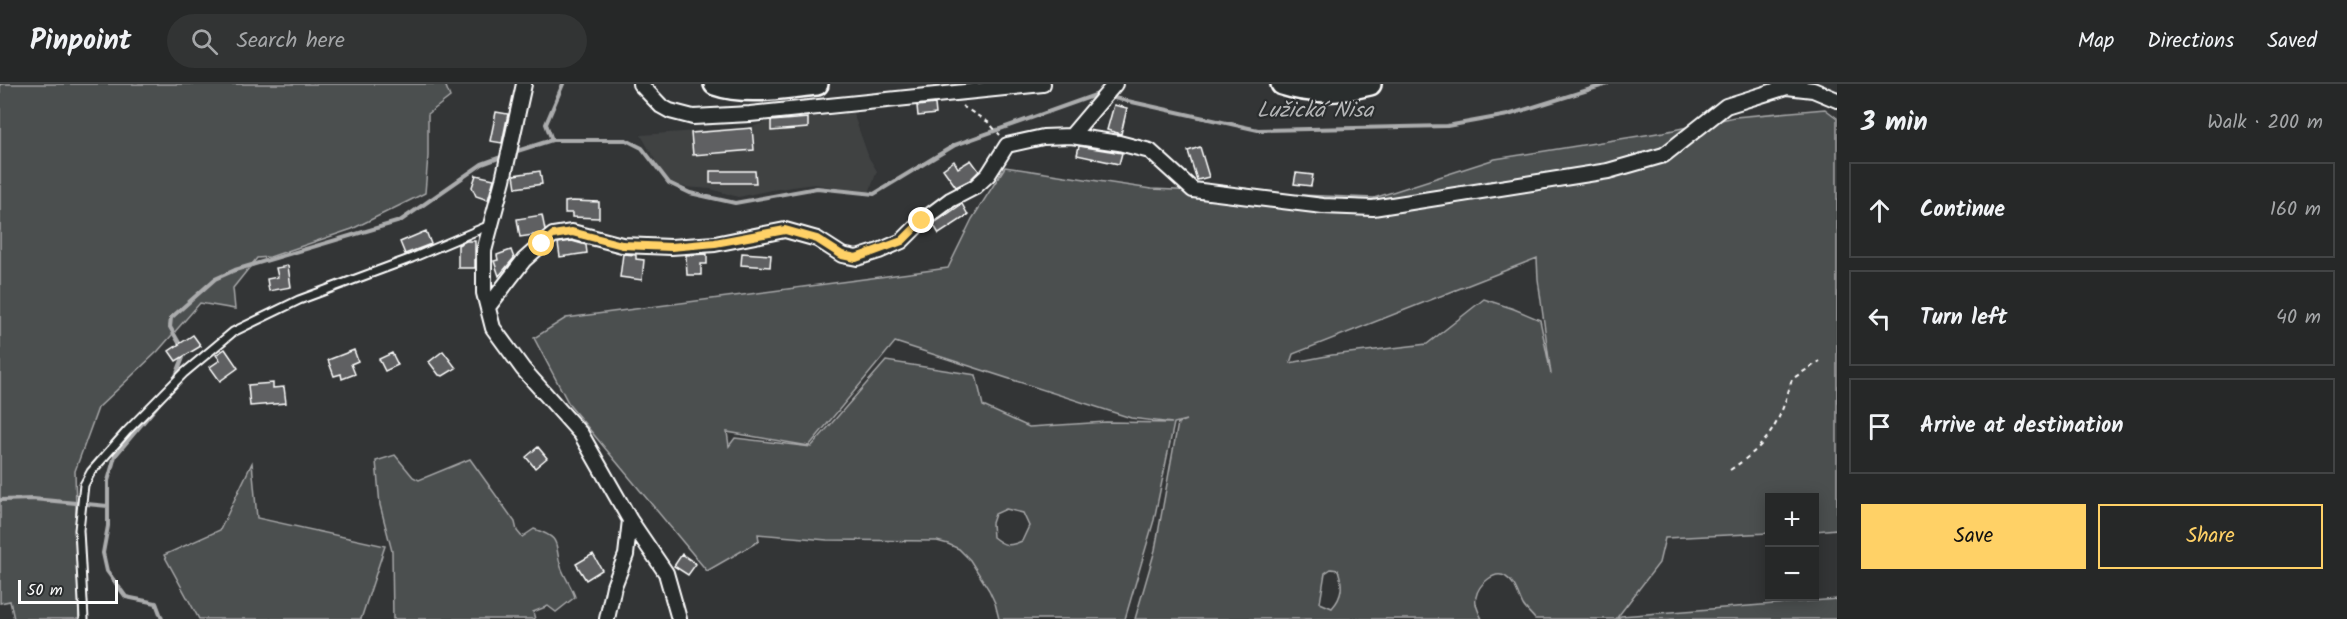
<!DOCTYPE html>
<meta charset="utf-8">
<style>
body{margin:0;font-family:Kalam,sans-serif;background:#323434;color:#f1f3f6}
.controls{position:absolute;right:18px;bottom:18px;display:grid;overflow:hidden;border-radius:0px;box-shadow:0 3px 15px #0003}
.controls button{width:54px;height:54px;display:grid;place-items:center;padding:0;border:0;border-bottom:2px solid #424445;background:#262828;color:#f1f3f6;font:30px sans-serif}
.scale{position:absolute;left:18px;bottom:15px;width:100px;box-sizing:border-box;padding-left:6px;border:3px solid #fff;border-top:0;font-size:16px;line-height:21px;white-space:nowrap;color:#fff;-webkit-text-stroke:4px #2a2d2e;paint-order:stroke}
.stop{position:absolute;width:18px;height:18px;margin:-14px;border:4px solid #ffd166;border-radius:50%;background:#fff}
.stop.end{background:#ffd166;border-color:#fff;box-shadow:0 2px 6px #0008}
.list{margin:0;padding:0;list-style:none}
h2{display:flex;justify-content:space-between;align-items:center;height:78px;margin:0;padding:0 24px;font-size:26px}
h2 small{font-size:20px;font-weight:400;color:#a4a6a8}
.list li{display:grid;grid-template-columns:39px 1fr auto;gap:18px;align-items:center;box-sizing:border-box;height:96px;margin:0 12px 12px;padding:0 12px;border:2px solid #424445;border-radius:0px}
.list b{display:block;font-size:22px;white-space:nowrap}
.list em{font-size:20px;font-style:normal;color:#a4a6a8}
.actions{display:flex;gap:12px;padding:18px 24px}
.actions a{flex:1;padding:14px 0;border:2px solid #ffd166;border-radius:0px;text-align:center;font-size:21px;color:#ffd166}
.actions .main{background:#ffd166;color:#111}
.icon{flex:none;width:33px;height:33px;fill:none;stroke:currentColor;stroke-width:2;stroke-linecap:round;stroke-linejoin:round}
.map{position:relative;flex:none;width:1837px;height:535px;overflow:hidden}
header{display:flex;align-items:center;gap:36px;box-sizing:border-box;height:84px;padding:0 30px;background:#262828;border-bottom:2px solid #424445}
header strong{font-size:28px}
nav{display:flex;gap:33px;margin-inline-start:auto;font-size:21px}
.search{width:420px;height:54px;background:#323434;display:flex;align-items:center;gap:15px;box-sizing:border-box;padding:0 21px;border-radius:33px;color:#a4a6a8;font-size:22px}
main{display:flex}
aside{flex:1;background:#262828}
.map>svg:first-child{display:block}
.built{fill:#404243}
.green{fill:#4c4f50;stroke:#a6a7a8;stroke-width:1.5;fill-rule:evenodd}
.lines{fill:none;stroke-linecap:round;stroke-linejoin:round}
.stream{stroke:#abacad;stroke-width:4}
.building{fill:#5f6162;stroke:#fff;stroke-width:1.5}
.lane-casing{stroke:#fff;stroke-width:11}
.street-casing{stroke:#fff;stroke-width:18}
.primary-casing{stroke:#fff;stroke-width:26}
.path{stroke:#fff;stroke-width:2;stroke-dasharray:4.5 4.5;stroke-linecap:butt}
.lane{stroke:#2a2d2e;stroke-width:7}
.street{stroke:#2a2d2e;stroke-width:14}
.primary{stroke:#2a2d2e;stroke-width:21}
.route{stroke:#ffd166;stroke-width:8}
.labels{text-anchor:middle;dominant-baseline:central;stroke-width:4.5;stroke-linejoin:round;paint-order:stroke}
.water-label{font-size:22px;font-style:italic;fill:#b2b3b4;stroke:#2a2d2e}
</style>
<header>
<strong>Pinpoint</strong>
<div class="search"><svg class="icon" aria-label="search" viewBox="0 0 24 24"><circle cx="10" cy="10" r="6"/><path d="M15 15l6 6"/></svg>Search here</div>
<nav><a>Map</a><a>Directions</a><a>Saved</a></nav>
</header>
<main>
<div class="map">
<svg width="1837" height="535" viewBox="0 0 1837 535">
<rect width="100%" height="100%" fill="#333536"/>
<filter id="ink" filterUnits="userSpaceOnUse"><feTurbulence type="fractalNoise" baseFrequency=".0167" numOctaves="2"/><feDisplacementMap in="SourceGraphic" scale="12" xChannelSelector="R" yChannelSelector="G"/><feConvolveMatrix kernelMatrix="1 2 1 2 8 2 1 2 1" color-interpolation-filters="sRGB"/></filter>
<g filter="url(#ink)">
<path class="built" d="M 853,29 L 869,74 L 877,87 L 869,109 L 814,100 L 771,106 L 738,113 L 711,105 L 685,103 L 668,99 L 641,51 L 752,43 L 767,38 Z"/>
<path class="green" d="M 0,0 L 445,0 L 450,13 L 428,30 L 428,72 L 425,109 L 352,145 L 270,173 L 257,174 L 233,204 L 235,225 L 200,219 L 158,267 L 98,324 L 75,387 L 79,535 L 14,535 L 10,517 L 0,519 Z
M 1825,25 L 1837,34 L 1837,445 L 1815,447 L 1814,414 L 1770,414 L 1769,449 L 1665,454 L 1659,479 L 1616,535 L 1535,535 C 1531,530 1526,526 1523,521 C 1518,511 1516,499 1506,493 C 1495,485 1478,501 1476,513 C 1474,520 1479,529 1482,535 L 1135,535 L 1155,466 L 1178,339 L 1186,336 L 1174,339 L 1154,436 L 1125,535 L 999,535 L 995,519 L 989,506 L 970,476 L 959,465 L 948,460 L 937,457 L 827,456 L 758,450 L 759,457 L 707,487 L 570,322 L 534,254 L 566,234 L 948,184 L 972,135 L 1005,83 L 1151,105 L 1374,114 L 1495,75 L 1664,48 L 1735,33 ZM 1537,174 L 1538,195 L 1551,290 L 1540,236 L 1514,225 L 1484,215 L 1427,260 L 1332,271 L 1290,279 L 1293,270 ZM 895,258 L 1131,334 L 1172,339 L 1106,338 L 1029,343 L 983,322 L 976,291 L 886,277 L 811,363 L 735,354 L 729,362 L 727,348 L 809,362 ZM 1006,425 L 1023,429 L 1029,442 L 1022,457 C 1009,463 1004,462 993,453 L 992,439 L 995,430 ZM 1331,485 L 1338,486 C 1343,501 1343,512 1332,524 L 1320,519 L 1325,489 Z
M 395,371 L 413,393 L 419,396 L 470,375 L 515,438 L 517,447 L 522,453 L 534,445 C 564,455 553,460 561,483 C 565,494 572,503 575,513 L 556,528 L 548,522 L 533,528 L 535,535 L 393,535 L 392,467 L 380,421 L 376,377 Z
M 252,379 L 257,434 L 385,462 L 361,535 L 199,535 L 164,471 L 220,446 Z
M 1837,515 L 1837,535 L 1617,535 L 1621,532 Z"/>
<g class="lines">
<path class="stream" d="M 563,0 L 546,40 L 552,56 L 626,56 L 642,64 L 669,99 L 690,109 L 735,119 L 817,104 L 874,110 L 955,61 L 1101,9
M 1111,11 L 1114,14 L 1258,46 L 1447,42 L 1508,31 L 1607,0
M 514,68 L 552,56
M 182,264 L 170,243 L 171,234 L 215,195 L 235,186 L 400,137 L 482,80 L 504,72
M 174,297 L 184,271
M 0,416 L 33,415 L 108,422
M 162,535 L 156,519 L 126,513 L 107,487 L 103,469 L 108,442 L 108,397 L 115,372 L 168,309"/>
</g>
<path class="building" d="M 935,20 L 936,30 L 918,32 L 917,22 Z
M 1114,21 L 1127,24 L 1121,50 L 1107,46 Z
M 496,28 L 508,30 L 502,59 L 490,57 Z
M 808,34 L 808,44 L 771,47 L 771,37 Z
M 752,44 L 754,66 L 693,71 L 691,49 Z
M 1079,62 L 1122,69 L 1119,80 L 1077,71 Z
M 1200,63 L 1209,93 L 1197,96 L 1188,67 Z
M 971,76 L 979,87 L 970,96 L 956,103 L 943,85 L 954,77 L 958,84 Z
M 540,87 L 542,100 L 516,104 L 514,91 Z
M 710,87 L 755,87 L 756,99 L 710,99 Z
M 1296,89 L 1313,91 L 1311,102 L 1294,100 Z
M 476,91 L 494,95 L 488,116 L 476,112 L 472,103 Z
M 572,117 L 599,118 L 599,134 L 572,133 L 572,129 L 565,129 L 565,118 Z
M 962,120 L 968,131 L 939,150 L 933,140 Z
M 542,131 L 545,146 L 540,150 L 520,153 L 517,135 Z
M 426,147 L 431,160 L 405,170 L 400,158 Z
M 466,157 L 475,157 L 475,184 L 458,184 L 458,161 Z
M 572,157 L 586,161 L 587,169 L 560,173 L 558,159 Z
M 511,166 L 514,174 L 499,192 L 494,177 L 498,176 L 497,171 Z
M 742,169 L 771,171 L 770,183 L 741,181 Z
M 623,170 L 636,171 L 636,175 L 644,176 L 642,196 L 620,193 Z
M 707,170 L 707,180 L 701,180 L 701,191 L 687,191 L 686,171 Z
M 288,182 L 291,203 L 269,207 L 267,195 L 278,193 L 276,184 Z
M 193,251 L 201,262 L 176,277 L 169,267 Z
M 225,265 L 238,284 L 220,297 L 210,283 L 220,276 L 216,271 Z
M 354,266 L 358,277 L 351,280 L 355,290 L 342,295 L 341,290 L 334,292 L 328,276 Z
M 443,267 L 456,284 L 443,292 L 439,291 L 429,278 Z
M 392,269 L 398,281 L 385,287 L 379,275 Z
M 273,299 L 273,304 L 284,303 L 286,319 L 250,322 L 248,301 Z
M 538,363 L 547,374 L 535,384 L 526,373 Z
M 593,470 L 602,486 L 586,496 L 576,480 Z
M 682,470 L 696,480 L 688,491 L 674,482 Z"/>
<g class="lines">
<defs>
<path id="lane" d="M 84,535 L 79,446 L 84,401 L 91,388 L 127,347 L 184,289 L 233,248 L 299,216 L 412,174 L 490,141"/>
<path id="street" d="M 524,0 L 503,96 L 484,167 L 484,209 L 493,244 L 523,285 L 581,350 L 630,436 L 666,489 L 679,535
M 640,0 L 661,22 L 670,27 L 693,33 L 750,30 L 1043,0
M 1071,52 L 1115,0
M 488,223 L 524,176 L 542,160 L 553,151 L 572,148 L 622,161 L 671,163 L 715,160 L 785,146 L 817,155 L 842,171 L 857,174 L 879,167 L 902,157 L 922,137 L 950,116 L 975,103 L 988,91 L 1007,61 L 1043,53 L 1071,52 L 1119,59 L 1150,67 L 1193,106 L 1323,122 L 1373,124 L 1608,87 L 1664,71 L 1726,22 L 1787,3 L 1813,6 L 1837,16
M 607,535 L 614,502 L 626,471 L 630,436"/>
<path id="primary" d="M 715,0 C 746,11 786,3 817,0
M 1282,0 C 1313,10 1338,8 1370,0"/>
</defs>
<use href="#lane" class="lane-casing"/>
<use href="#street" class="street-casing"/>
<use href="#primary" class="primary-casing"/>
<path class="path" d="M 962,22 L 988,38 L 1000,51
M 1730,386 C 1770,359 1779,341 1792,295 L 1820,277"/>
<use href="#lane" class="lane"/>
<use href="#street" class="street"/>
<use href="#primary" class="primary"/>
</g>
</g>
<g class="lines" filter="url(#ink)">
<path class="route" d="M 542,160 L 553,151 L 572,148 L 622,161 L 671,163 L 715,159 L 785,146 L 817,155 L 842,171 L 856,174 L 902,157 L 922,137"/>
</g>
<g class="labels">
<g class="water-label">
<text x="1315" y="27">Lužická Nisa</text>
</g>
</g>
</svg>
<div class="controls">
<button>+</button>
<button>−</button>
</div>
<div class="scale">50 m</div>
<div class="stop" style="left:542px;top:160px"></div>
<div class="stop end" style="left:922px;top:137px"></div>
</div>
<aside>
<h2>3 min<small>Walk · 200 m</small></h2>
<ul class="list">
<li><svg class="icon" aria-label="ahead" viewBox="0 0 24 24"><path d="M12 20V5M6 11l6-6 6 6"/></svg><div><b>Continue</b></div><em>160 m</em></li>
<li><svg class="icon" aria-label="left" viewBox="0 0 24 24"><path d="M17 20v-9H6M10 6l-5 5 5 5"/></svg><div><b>Turn left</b></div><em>40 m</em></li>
<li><svg class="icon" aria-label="arrive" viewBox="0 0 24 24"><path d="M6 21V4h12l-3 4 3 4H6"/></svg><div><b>Arrive at destination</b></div></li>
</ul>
<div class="actions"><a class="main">Save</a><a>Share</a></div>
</aside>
</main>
